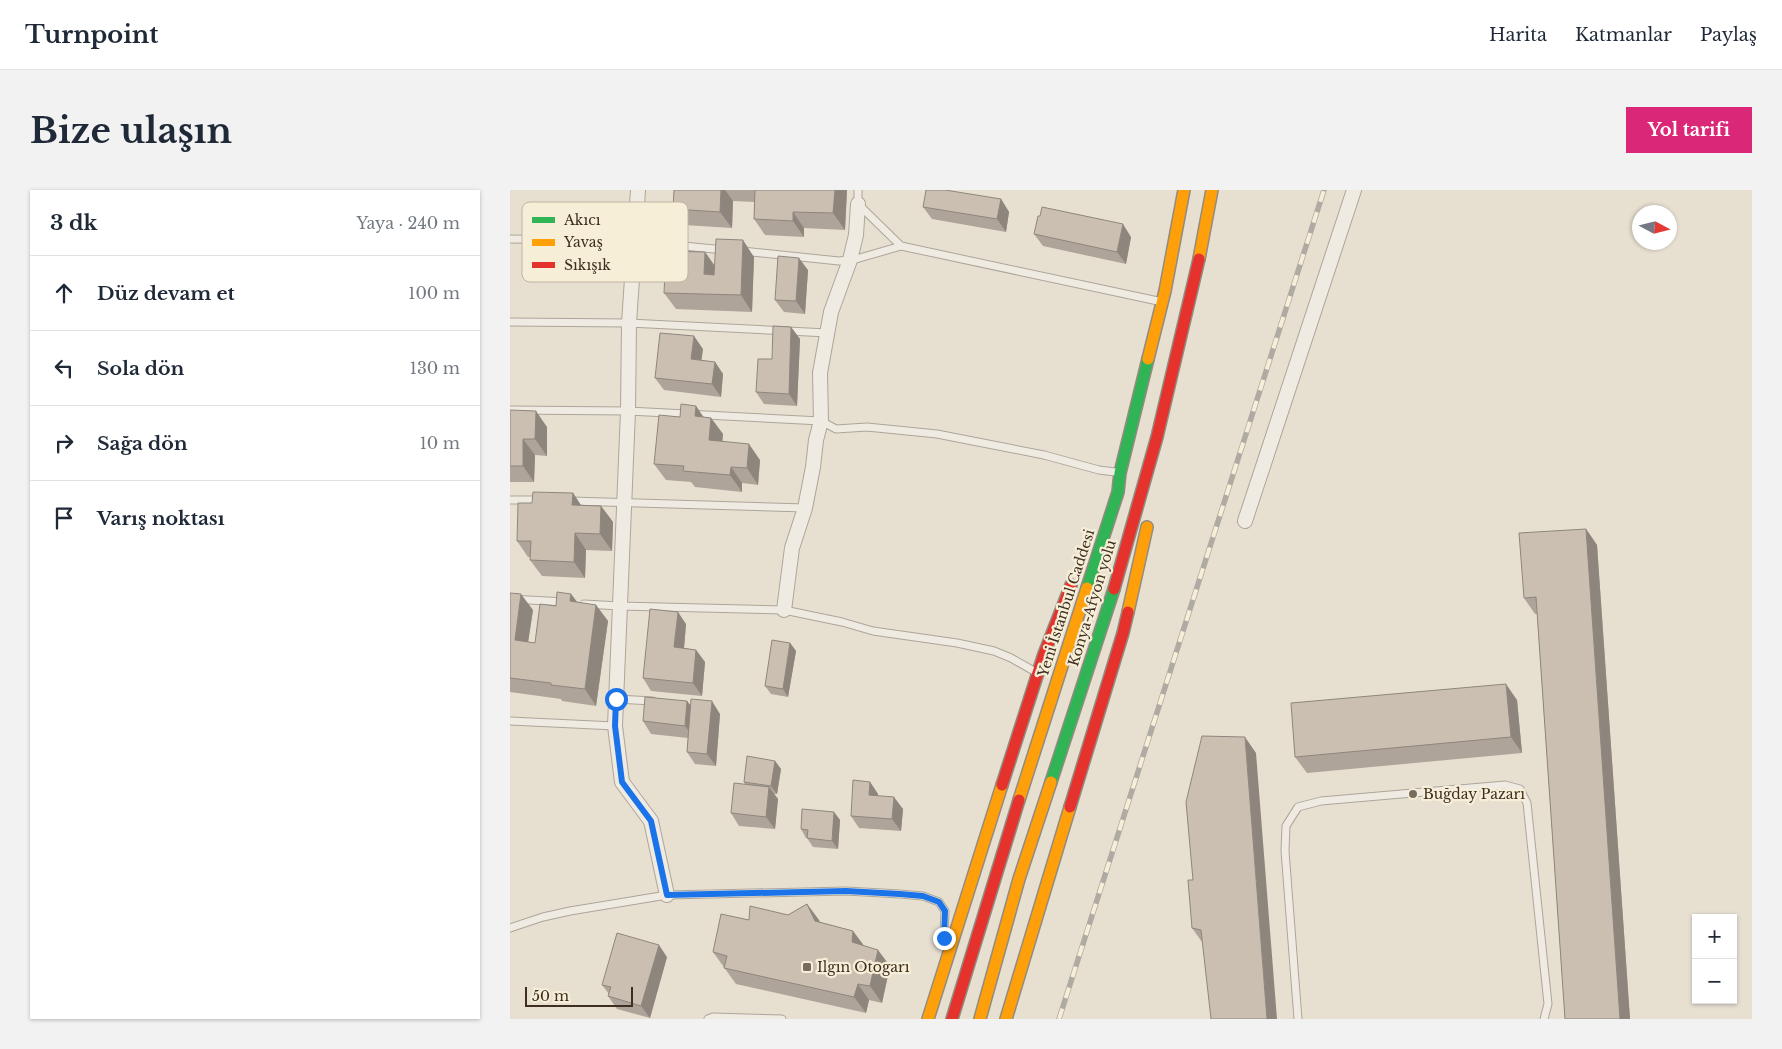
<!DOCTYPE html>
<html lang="tr">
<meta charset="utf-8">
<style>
body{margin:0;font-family:"Libre Baskerville",serif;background:#f2f2f3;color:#1f2937}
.controls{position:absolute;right:15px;bottom:15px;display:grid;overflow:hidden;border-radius:0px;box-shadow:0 1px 4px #0004}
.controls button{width:45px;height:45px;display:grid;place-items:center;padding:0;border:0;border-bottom:1px solid #e0e1e3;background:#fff;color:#1f2937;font:25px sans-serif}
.compass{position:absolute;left:1122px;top:15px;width:45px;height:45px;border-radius:50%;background:#fff;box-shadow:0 1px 4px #0004;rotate:97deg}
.scale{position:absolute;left:15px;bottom:12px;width:108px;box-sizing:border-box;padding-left:5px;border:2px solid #3d2e20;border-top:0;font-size:14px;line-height:18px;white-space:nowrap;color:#3d2e20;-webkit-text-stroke:4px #f7eed8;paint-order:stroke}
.stop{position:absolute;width:15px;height:15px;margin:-11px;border:4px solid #1a73e8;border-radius:50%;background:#fff}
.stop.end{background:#1a73e8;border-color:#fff;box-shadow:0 1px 5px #0008}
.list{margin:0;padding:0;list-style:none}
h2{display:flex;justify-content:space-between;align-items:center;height:65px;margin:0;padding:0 20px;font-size:21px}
h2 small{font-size:16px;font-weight:400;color:#747a83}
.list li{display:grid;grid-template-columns:32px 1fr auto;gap:15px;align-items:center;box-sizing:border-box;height:75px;padding:0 20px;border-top:1px solid #e0e1e3}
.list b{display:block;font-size:19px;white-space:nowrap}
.list em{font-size:16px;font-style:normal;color:#747a83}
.icon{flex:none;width:28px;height:28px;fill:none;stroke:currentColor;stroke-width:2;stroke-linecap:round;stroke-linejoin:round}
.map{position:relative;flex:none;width:1242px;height:829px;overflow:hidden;border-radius:0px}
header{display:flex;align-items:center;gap:30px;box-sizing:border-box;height:70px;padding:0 25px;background:#fff;border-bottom:1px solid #e0e1e3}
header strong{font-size:24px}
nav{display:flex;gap:28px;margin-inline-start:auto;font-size:18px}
.intro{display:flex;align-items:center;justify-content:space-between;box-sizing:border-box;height:120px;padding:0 30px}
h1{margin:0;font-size:35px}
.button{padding:12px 22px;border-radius:0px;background:#db2777;color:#fff;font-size:18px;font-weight:700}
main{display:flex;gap:30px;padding:0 30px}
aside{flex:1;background:#fff;border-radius:0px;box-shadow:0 1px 4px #0004}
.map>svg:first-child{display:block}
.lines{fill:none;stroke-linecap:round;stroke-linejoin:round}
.lane-casing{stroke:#ada599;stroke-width:9}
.street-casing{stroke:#ada599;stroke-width:16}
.fast-casing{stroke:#928b80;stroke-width:14}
.slow-casing{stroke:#928b80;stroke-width:14}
.jam-casing{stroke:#928b80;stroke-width:14}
.lane{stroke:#efebe3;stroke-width:7}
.street{stroke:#efebe3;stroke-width:14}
.fast{stroke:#30b455;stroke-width:11}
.slow{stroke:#ff9f0a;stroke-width:11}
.jam{stroke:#e5322d;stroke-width:11}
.rail-casing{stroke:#afaaa2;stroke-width:5.5}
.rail{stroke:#f7eed8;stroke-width:4;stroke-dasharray:11;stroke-linecap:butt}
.wall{fill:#afa499}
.shaded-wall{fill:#8e867d}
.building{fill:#cbbfb2;stroke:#8e867d}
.route{stroke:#1a73e8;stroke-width:6}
.poi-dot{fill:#786c5e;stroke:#f7eed8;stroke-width:2}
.labels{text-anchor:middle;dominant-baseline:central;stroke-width:4.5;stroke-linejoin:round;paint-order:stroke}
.street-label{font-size:14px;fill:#3d2e20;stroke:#f7eed8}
.poi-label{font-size:14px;fill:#3d2e20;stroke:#f7eed8;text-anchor:start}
.key{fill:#f7eed8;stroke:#bfb4a1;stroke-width:1}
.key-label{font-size:14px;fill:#3d2e20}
</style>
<header>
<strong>Turnpoint</strong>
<nav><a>Harita</a><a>Katmanlar</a><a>Paylaş</a></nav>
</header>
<div class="intro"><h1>Bize ulaşın</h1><a class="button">Yol tarifi</a></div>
<main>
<aside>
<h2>3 dk<small>Yaya · 240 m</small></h2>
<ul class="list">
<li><svg class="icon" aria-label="ahead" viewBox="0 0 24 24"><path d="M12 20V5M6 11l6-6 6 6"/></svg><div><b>Düz devam et</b></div><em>100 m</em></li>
<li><svg class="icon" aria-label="left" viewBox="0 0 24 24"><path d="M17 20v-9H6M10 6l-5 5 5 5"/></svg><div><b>Sola dön</b></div><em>130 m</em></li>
<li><svg class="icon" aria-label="right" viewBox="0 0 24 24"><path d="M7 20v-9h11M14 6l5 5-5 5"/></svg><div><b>Sağa dön</b></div><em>10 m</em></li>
<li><svg class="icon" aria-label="arrive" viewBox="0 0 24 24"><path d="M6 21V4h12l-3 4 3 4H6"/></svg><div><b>Varış noktası</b></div></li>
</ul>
</aside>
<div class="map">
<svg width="1242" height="829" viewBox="0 0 1242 829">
<rect width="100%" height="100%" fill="#e7e0d1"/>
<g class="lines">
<defs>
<path id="lane" d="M 348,0 L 348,14 L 391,56
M 0,49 L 124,51 L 214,60
M 232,61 L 329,71 L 346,69 L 391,56 L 648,111
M 0,132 L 119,133 L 318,143
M 0,220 L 118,221 L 311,231 L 326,239 L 357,237 L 427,244 L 534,265 L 589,280 L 605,282
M 0,310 L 30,310
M 61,311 L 295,318
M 0,409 L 56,412
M 74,414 L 110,416 L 274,420 L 332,432 L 363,441 L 447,453 L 484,461 L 501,468 L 524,481
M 106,509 L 143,511
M 0,531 L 105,536
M 0,738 L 33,727 L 60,721 L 157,705 L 336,701 L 390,704 L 413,706 L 429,712 L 435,721 L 434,743
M 198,829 L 203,827 L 272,829
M 788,829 L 775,661 L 776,636 L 788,617 L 811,611 L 995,595 L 1010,599 L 1017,613 L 1038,814 L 1034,829"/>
<path id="street" d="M 128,0 L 119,133 L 118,221 L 105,536 L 112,592 L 141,631 L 157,705
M 735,331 L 844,0
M 274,420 L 282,358 L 295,318 L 303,277 L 306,250 L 311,231 L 310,183 L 321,122 L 340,70 L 346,45 L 348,14"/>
<path id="fast" d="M 577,398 L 608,302 L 610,283 L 638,169
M 541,592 L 604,399"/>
<path id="slow" d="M 689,69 L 702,0
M 638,169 L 655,101 L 674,0
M 618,422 L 637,337
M 509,610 L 577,398
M 418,829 L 492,595
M 470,829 L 509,689 L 541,592
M 496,829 L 560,617"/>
<path id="jam" d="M 604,399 L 647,247 L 689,69
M 492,595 L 534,464 L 561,395
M 560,617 L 613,443 L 618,422
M 442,829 L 509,610"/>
</defs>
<use href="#lane" class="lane-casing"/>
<use href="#street" class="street-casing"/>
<use href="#fast" class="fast-casing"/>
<use href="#slow" class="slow-casing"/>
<use href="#jam" class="jam-casing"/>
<use href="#lane" class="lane"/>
<use href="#street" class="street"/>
<use href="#fast" class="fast"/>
<use href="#slow" class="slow"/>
<use href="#jam" class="jam"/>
<defs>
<path id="rail" d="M 549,829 L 814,0"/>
</defs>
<use href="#rail" class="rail-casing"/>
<use href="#rail" class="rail"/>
</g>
<path class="wall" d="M 164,0 L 337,0 L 335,40 L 294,38 L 294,47 L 255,45 L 244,29 L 244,12 L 223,11 L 222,38 L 174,35 L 163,19 Z
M 491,9 L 499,22 L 496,42 L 422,29 L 413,17 Z
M 524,44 L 621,47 L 616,74 L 533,56 Z
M 195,62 L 205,76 L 244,67 L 242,122 L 166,119 L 154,103 Z
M 298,80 L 295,124 L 274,122 L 265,110 Z
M 281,137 L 290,149 L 287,216 L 254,214 L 246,202 L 262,169 Z
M 193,159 L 191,170 L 205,172 L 213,184 L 211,207 L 154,200 L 145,188 Z
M 186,216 L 193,227 L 201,228 L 213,244 L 212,251 L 250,270 L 248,295 L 232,293 L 232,302 L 185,297 L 181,292 L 156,290 L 144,274 L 170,227 Z
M 0,220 L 37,237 L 37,266 L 25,265 L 24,292 L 0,292 Z
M 63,303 L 71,315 L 91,316 L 103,332 L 102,361 L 76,360 L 75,388 L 32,386 L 20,370 L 20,367 L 18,367 L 7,351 L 22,313 Z
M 1076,339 L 1087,355 L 1120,829 L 1055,829 L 1027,424 L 1025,424 L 1014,408 Z
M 0,403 L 23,420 L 18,452 L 25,453 L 46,416 L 61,404 L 67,412 L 86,415 L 98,431 L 86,516 L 52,511 L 51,509 L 0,502 Z
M 176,434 L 174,458 L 186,460 L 195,472 L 192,506 L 141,501 L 133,488 Z
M 280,453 L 286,461 L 278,507 L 261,504 L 255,496 Z
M 1007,510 L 1012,563 L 797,583 L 785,567 Z
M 177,511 L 181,516 L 210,524 L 206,576 L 185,574 L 177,562 L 178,548 L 141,544 L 133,531 Z
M 746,563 L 692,752 L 682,738 L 683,690 Z
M 265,571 L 271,579 L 267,604 L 264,604 L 268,609 L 265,639 L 229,636 L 221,623 L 235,595 L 234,592 Z
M 360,592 L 368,604 L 368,606 L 393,619 L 391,641 L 349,638 L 341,626 Z
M 324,622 L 330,630 L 328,659 L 303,657 L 297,648 L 296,648 L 291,639 Z
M 297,714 L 310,732 L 343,741 L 353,755 L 380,776 L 372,813 L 359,810 L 356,823 L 226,794 L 203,762 L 239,730 L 278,725 Z
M 157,767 L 140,828 L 107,819 L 98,806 L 99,804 L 92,795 Z"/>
<path class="shaded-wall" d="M 211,0 L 215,0 L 223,11 L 222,38 L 210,22 Z
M 325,0 L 337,0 L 335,40 L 323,23 Z
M 491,9 L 499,22 L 496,42 L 487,29 Z
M 283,22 L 294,38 L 294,47 L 283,31 Z
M 613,34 L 621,47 L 616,74 L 607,62 Z
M 233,50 L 244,67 L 242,122 L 231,105 Z
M 195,62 L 206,78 L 205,100 L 194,84 Z
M 289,68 L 298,80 L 295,124 L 286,111 Z
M 281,137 L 290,149 L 287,216 L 279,204 Z
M 184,146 L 193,159 L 190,181 L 181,169 Z
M 205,172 L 213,184 L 211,207 L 202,194 Z
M 186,216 L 197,232 L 185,226 Z
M 26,221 L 37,237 L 37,266 L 25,249 Z
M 201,228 L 213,244 L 211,266 L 199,250 Z
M 13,249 L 25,265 L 24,292 L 13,276 Z
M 239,254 L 250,270 L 248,295 L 237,278 Z
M 221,277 L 232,293 L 232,302 L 220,285 Z
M 63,303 L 74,320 L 62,315 Z
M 91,316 L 103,332 L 102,361 L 90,344 Z
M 1076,339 L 1087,355 L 1120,829 L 1110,829 Z
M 65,343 L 76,360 L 75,388 L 64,372 Z
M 11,404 L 23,420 L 16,466 L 5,450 Z
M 61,404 L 73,420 L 60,411 Z
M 86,415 L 98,431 L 86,516 L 75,499 Z
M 168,422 L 176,434 L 173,470 L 164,457 Z
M 280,453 L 286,461 L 278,507 L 273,499 Z
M 186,460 L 195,472 L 192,506 L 183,493 Z
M 996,494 L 1007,510 L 1012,563 L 1001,547 Z
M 177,511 L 186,523 L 184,548 L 175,536 Z
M 202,511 L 210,524 L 206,576 L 197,564 Z
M 735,547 L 746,563 L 767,829 L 757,829 Z
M 265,571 L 271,579 L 267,604 L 261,596 Z
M 360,592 L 368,604 L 367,617 L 359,605 Z
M 259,597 L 268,609 L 265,639 L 256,627 Z
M 384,607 L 393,619 L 391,641 L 382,629 Z
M 324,622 L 330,630 L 328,659 L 322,651 Z
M 297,714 L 309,730 L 316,747 L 305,731 Z
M 343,741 L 355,757 L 342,752 Z
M 149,755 L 157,767 L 140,828 L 131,816 Z
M 368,760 L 380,776 L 372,813 L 360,796 Z
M 348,794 L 359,810 L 356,823 L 344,807 Z"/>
<path class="building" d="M 164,0 L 211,0 L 210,22 L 163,19 Z
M 245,0 L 325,0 L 323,23 L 283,22 L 283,31 L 244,29 Z
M 416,0 L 435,0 L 491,9 L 487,29 L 413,17 Z
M 532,17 L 613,34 L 607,62 L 524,44 L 528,26 L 530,26 Z
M 206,49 L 233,50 L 231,105 L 154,103 L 156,61 L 195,62 L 194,84 L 204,85 Z
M 268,66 L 289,68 L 286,111 L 265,110 Z
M 263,136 L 281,137 L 279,204 L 246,202 L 248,169 L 262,169 Z
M 150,143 L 184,146 L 181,169 L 205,172 L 202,194 L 145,188 Z
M 171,214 L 186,216 L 185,226 L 201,228 L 199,250 L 239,254 L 237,278 L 221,277 L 220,285 L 173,281 L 174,276 L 144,274 L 149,225 L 170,227 Z
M 0,220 L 26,221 L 25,249 L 13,249 L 13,276 L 0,276 Z
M 23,302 L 63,303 L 62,315 L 91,316 L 90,344 L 65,343 L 64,372 L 20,370 L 21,351 L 7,351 L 8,313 L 22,313 Z
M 1076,339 L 1110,829 L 1055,829 L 1026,407 L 1014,408 L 1009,343 Z
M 47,402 L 61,404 L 60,411 L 86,415 L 75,499 L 41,495 L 41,493 L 0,488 L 0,403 L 11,404 L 5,450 L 25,453 L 30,414 L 46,416 Z
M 140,419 L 168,422 L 164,457 L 186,460 L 183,493 L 133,488 Z
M 262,450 L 280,453 L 273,499 L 255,496 Z
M 996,494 L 1001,547 L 785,567 L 781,513 Z
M 135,507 L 177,511 L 175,536 L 133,531 Z
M 181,509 L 202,511 L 197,564 L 177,562 Z
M 692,546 L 735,547 L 757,829 L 701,829 L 691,740 L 682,738 L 678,690 L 683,690 L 676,612 Z
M 237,566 L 265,571 L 261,596 L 234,592 Z
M 343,590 L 360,592 L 359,605 L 384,607 L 382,629 L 341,626 Z
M 224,593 L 259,597 L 256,627 L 221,623 Z
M 292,619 L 324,622 L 322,651 L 297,648 L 298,640 L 291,639 Z
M 297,714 L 305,731 L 343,741 L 342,752 L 368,760 L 360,796 L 348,794 L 344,807 L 214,778 L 217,766 L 203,762 L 211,724 L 239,730 L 240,716 L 278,725 Z
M 107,743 L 149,755 L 131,816 L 98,806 L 101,797 L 92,795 Z"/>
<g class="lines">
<path class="route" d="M 106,509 L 105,536 L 112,592 L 141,631 L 157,705 L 336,701 L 390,704 L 413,706 L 429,712 L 435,721 L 434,748"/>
</g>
<g class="poi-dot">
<circle cx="903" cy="604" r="5"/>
<rect x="292" y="772" width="10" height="10" rx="2.5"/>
</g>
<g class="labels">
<g class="street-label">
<text transform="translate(556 413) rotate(-72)">Yeni İstanbul Caddesi</text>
<text transform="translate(582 413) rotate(-73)">Konya-Afyon yolu</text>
</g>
<g class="poi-label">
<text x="913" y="604">Buğday Pazarı</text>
<text x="307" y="777">Ilgın Otogarı</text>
</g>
</g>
<rect x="12" y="12" width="166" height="80" rx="8" class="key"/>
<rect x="22" y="27" width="23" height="6" fill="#30b455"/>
<rect x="22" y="49" width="23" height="7" fill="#ff9f0a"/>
<rect x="22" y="72" width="23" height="6" fill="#e5322d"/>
<g class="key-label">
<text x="54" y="35">Akıcı</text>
<text x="54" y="57">Yavaş</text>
<text x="54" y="80">Sıkışık</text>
</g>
</svg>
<div class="controls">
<button>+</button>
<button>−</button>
</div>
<svg class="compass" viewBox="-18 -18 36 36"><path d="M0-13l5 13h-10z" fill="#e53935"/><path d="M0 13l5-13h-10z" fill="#747a83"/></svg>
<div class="scale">50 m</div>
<div class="stop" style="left:106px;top:509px"></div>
<div class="stop end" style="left:434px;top:748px"></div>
</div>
</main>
